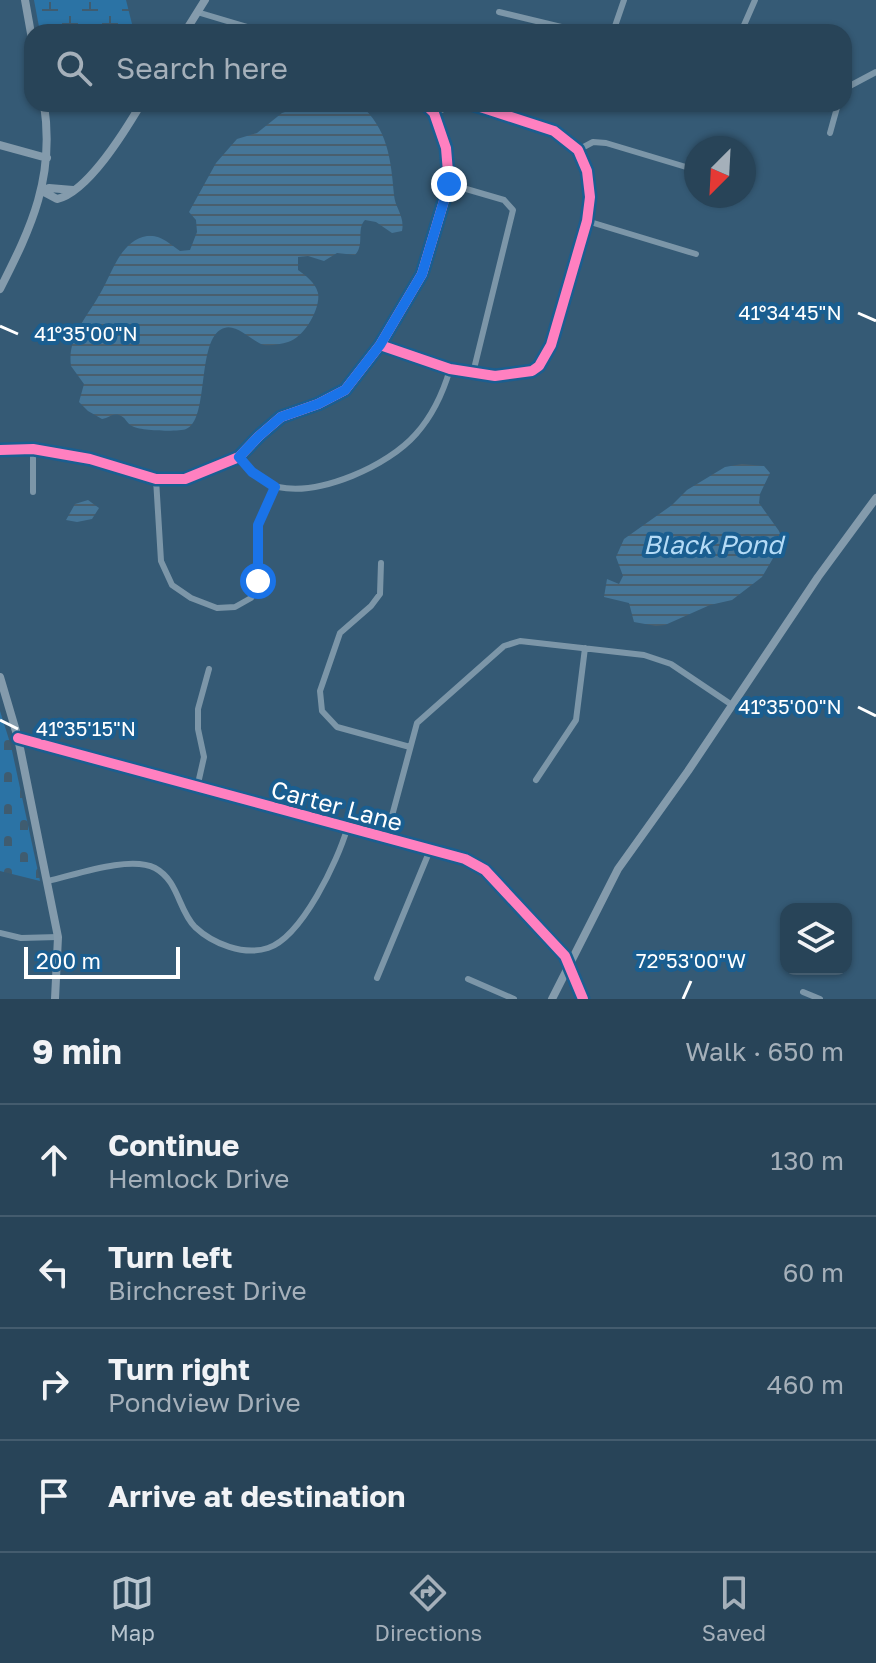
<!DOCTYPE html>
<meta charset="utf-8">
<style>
body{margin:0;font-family:"Golos Text",sans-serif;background:#344e61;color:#f1f3f6}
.controls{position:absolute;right:24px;bottom:24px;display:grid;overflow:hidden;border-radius:16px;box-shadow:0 2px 6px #0004}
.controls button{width:72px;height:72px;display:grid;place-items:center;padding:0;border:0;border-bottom:2px solid #445c6e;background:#284458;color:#f1f3f6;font:40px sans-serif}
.compass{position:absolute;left:684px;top:136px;width:72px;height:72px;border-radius:50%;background:#284458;box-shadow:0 2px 6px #0004;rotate:204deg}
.scale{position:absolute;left:24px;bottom:20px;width:156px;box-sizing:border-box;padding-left:8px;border:4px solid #fff;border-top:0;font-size:22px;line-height:28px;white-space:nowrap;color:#fff;-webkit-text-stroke:6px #1a5e90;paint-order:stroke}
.stop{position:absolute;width:24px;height:24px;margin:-18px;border:6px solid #1a73e8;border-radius:50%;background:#fff}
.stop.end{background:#1a73e8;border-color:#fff;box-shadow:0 2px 8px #0008}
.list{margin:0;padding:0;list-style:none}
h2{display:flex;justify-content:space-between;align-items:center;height:104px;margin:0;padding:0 32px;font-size:34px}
h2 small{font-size:26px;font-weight:400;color:#a5b0ba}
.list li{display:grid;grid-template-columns:52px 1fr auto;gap:24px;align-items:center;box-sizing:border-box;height:112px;padding:0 32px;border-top:2px solid #445c6e}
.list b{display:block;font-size:30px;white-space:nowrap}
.list p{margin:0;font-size:26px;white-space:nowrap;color:#a5b0ba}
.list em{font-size:26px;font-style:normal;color:#a5b0ba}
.icon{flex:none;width:44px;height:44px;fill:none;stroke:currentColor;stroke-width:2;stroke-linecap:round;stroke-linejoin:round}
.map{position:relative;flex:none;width:876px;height:999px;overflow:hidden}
.search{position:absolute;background:#284458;box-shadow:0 2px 6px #0004;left:24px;right:24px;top:24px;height:88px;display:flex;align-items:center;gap:20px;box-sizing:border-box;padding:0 28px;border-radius:24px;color:#a5b0ba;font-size:30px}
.sheet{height:552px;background:#284458}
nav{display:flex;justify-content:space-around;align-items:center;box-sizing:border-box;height:112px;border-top:2px solid #445c6e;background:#284458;font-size:22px;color:#a5b0ba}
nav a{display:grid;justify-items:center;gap:4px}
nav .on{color:#b8c5cf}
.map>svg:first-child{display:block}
.wetland{fill:url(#wetland-marsh)}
.cemetery{fill:url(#cemetery-stones)}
.water{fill:url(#water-rules)}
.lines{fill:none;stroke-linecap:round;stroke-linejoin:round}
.street{stroke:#7c96a8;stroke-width:6}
.secondary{stroke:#849bac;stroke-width:8}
.cycleway-casing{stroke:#1a5e90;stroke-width:15}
.cycleway{stroke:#ff80c0;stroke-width:10}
.route{stroke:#1a73e8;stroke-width:10}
.ticks{fill:none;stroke:#fff;stroke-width:3}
.labels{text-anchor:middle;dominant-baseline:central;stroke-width:8;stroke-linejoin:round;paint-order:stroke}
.street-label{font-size:24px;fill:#fff;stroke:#1a5e90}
.water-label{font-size:26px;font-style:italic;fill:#b4dbf6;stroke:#1a5e90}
.ticks-label{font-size:20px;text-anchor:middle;fill:#fff;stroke:#1a5e90;stroke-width:8;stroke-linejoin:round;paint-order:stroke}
</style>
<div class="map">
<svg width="876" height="999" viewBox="0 0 876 999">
<defs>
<pattern id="wetland-marsh" width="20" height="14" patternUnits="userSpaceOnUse" patternTransform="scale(2)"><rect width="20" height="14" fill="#2b73a5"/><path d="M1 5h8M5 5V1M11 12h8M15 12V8" fill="none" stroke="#3f5c70"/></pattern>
<pattern id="cemetery-stones" width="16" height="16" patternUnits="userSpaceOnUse" patternTransform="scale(2)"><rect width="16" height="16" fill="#2b73a5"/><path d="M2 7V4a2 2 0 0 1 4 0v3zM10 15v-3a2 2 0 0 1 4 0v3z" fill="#3f5c70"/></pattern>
<pattern id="water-rules" width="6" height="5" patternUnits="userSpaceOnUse" patternTransform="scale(2)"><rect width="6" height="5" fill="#467698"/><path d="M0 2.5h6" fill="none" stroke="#495f6e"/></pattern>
</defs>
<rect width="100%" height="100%" fill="#355a75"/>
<path class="wetland" d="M 34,0 L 126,0 L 134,32 L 40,32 Z"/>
<path class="cemetery" d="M 0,711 L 11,746 L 40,881 L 0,871 Z"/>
<path class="water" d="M 309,104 L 359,104 C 388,128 391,160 394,195 C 395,208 405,216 402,231 L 392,233 L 376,222 L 365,220 C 356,229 365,245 355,255 L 337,253 L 324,261 L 308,256 L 298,257 L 298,270 C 306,276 315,282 318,293 C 321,308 304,338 288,342 C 281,344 271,346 264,345 C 250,341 235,320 220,330 C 197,345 209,421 186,429 C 179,432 139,431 132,426 C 126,423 126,417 119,415 C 112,413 109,418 102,419 L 88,411 L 79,402 L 84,384 L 71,366 C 67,337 88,316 101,292 C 112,273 121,240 147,236 C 160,234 170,244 180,251 L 190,250 L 197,232 L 196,220 L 189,212 L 216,163 L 237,139 L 257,133 L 282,113 Z
M 742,464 L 764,466 L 770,473 L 760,494 L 759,503 L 779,531 L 782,539 L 779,548 L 762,577 L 732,600 L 710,605 L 665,625 L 656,626 L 634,622 L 629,603 L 604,597 L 607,579 L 619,584 L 623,576 L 616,557 L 624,539 L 672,505 L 687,490 L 725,467 Z
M 88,500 L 99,508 L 92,519 L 77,522 L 66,520 L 75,504 Z"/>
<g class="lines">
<path class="street" d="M 197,12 L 264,32
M 499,12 L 582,32
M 613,32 L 624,0
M 741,32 L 755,0
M 844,89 L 876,72
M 434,113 L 456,104
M 830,133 L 838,104
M 578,150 L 593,142 L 606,143 L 696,170
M 449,184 L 504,200 L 513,210 L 473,373
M 587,221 L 696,254
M 380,345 L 450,369 L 495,376 L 532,371 L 539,366 L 551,345 L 587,221 L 590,197 L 587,171 L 578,150 L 554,131 L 471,104
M 0,450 L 33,449 L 90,459 L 156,479 L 185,479 L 239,457 L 259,436 L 281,417 L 318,404 L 345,390 L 380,345 L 422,274 L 449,184 L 446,148 L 434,113 L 425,104
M 239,457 C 249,469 262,484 278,487 C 320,496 388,466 416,434 C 433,415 443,393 450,369
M 156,479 L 161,561 L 172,585 L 191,598 L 217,608 L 235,607 L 251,598 L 258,581 L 258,525 L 275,487
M 33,492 L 33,449
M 381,563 L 380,594 L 371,606 L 340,633 L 320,691 L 322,711 L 337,727 L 410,747
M 18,738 L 465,859 L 485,870 L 565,956 L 583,999
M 536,780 L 576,720 L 585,648
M 197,788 L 204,757 L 198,729 L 198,709 L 209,669
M 386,838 L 417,723 L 504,646 L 520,641 L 644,655 L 671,664 L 732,705
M 48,881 C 75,875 130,855 155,868 C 179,881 178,910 195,927 C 213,944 244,956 268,948 C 302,937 338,860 347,829
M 0,933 L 21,938 L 58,937
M 377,978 L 430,850
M 468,979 L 514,999
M 803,992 L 820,999"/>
<path class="secondary" d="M 25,0 L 32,39
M 185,32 L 205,0
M 0,145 L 47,158
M 42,191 L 57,199 C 88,192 125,131 141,104
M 42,191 L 49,188 L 73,190
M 0,289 C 32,226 55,177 44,104
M 0,677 L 18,738 L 58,937 L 55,999
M 552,999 L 618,869 L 688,771 L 818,577 L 876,498"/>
<defs>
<path id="cycleway" d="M 380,345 L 450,369 L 495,376 L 532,371 L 539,366 L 551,345 L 587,221 L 590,197 L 587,171 L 578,150 L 554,131 L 471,104
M 0,450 L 33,449 L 90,459 L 156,479 L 185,479 L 239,457 L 259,436 L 281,417 L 318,404 L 345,390 L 380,345 L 422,274 L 449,184 L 446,148 L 434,113 L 425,104
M 18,738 L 465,859 L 485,870 L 565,956 L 583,999"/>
</defs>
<use href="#cycleway" class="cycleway-casing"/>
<use href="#cycleway" class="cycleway"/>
</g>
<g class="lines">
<path class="route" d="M 258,581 L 258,525 L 275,487 L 252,472 L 239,457 L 259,436 L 281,417 L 318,404 L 345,390 L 380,345 L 422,274 L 449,184"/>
</g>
<path class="ticks" d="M 858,313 L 876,321M 0,326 L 18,334M 858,707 L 876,716M 0,720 L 18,729M 683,999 L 691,981"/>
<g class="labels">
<g class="street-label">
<text transform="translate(337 805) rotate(15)">Carter Lane</text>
</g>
<g class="water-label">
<text x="713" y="544">Black Pond</text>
</g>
</g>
<g class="ticks-label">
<text x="790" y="320">41°34'45"N</text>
<text x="86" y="341">41°35'00"N</text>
<text x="790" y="714">41°35'00"N</text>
<text x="86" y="736">41°35'15"N</text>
<text x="691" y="968">72°53'00"W</text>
</g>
</svg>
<div class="controls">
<button><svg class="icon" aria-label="layers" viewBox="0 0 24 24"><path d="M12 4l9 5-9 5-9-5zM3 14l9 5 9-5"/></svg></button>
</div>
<svg class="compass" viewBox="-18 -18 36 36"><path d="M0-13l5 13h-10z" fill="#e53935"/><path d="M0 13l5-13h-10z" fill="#a5b0ba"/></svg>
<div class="scale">200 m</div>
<div class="stop" style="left:258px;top:581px"></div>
<div class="stop end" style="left:449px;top:184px"></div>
<div class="search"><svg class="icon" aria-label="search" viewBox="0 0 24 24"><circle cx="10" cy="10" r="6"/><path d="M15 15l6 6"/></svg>Search here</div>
</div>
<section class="sheet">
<h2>9 min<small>Walk · 650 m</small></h2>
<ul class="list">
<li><svg class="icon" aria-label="ahead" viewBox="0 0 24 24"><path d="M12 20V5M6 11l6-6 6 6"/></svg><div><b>Continue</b><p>Hemlock Drive</p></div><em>130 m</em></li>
<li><svg class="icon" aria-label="left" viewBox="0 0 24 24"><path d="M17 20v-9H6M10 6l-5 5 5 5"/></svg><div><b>Turn left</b><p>Birchcrest Drive</p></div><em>60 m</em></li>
<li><svg class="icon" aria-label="right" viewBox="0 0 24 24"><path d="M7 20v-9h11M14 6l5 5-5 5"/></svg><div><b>Turn right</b><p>Pondview Drive</p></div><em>460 m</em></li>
<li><svg class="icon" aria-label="arrive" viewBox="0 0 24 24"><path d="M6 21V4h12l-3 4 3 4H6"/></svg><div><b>Arrive at destination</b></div></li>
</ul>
</section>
<nav>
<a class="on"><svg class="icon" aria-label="map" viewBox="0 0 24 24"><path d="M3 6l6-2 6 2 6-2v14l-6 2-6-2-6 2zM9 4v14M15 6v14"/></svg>Map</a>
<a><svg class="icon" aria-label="directions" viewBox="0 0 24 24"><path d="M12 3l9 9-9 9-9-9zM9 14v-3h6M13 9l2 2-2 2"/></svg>Directions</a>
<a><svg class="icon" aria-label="saved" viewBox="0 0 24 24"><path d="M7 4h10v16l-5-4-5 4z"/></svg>Saved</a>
</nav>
